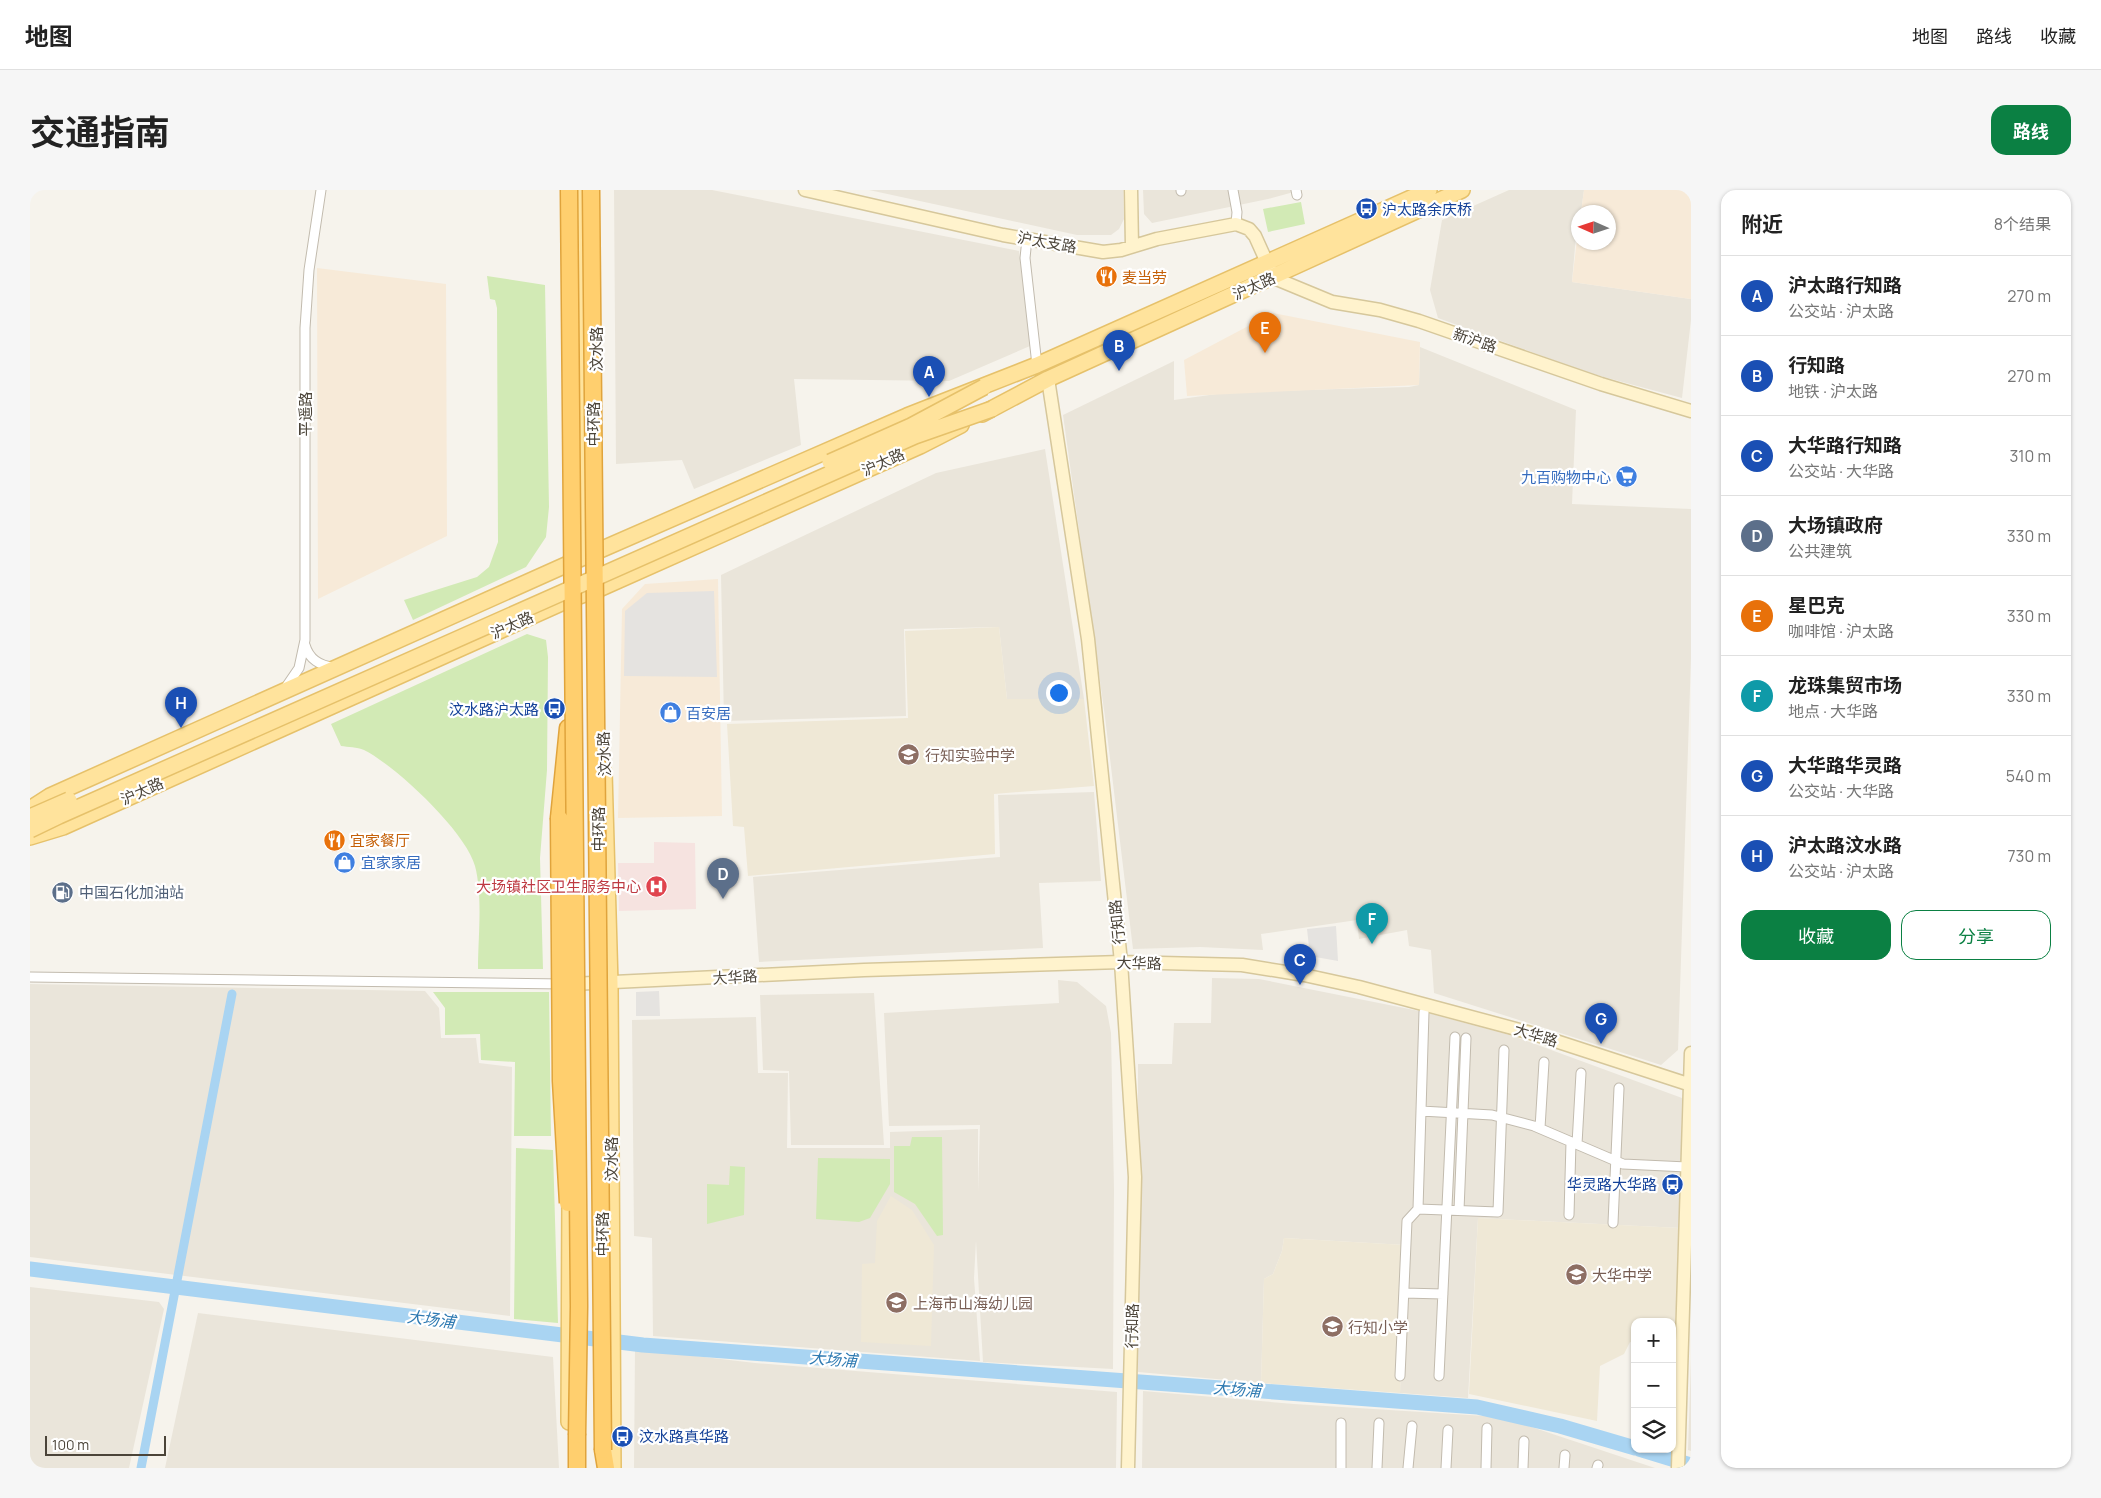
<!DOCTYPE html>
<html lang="zh">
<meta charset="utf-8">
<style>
body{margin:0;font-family:Manrope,"Noto Sans SC",sans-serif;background:#f6f6f6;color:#222}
.controls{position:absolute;right:15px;bottom:15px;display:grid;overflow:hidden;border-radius:10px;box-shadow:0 1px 4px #0004}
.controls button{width:45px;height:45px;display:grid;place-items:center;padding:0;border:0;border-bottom:1px solid #e0e0e0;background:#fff;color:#222;font:25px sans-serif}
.compass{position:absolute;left:1541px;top:15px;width:45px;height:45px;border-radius:50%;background:#fff;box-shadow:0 1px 4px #0004;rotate:273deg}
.scale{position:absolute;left:15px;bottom:12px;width:121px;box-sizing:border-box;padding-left:5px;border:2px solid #4b4439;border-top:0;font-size:14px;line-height:18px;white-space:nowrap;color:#4b4439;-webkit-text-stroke:4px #fff;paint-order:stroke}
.you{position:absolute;left:1028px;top:502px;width:18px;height:18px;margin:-12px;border:4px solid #fff;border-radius:50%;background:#1a73e8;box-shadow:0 0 0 8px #1a73e833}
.badge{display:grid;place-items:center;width:32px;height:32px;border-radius:50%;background:#0b8043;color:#fff;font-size:16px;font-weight:700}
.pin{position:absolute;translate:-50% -41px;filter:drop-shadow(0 1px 2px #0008)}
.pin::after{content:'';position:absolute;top:26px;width:18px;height:15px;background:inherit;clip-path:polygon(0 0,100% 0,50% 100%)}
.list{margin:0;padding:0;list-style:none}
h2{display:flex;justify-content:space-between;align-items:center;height:65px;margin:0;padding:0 20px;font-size:21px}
h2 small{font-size:16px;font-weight:400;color:#767676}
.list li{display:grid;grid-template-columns:32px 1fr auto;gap:15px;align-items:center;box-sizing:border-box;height:80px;padding:0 20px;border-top:1px solid #e0e0e0}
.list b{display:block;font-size:19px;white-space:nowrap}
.list p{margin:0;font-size:16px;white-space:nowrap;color:#767676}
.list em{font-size:16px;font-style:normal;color:#767676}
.actions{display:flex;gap:10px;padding:15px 20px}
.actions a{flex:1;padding:11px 0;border:1px solid #0b8043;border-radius:15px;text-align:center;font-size:18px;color:#0b8043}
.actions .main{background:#0b8043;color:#fff}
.icon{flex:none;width:28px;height:28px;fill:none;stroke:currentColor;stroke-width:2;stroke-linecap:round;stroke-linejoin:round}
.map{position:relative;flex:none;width:1661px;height:1278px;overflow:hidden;border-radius:15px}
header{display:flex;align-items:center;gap:30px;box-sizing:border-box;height:70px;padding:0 25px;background:#fff;border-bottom:1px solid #e0e0e0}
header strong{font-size:24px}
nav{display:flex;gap:28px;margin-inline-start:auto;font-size:18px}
.intro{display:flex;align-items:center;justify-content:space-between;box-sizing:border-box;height:120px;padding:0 30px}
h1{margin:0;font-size:35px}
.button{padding:12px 22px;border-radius:15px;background:#0b8043;color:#fff;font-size:18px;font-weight:700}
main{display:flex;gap:30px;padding:0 30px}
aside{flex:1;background:#fff;border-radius:15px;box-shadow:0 1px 4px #0004}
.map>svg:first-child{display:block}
.residential{fill:#eae5da}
.commercial{fill:#f7ead8}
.education{fill:#efe8d6}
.medical{fill:#f6e3e0}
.green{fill:#d2eab5}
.parking{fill:#e5e3e0}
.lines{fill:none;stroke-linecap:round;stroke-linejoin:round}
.canal{stroke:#a9d4f2;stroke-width:9}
.river{stroke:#a9d4f2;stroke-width:15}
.street-casing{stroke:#c2bbae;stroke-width:11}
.secondary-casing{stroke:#d6c79b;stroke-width:15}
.primary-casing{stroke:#e6c16a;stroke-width:18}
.highway-casing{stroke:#e0a43c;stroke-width:19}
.street{stroke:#fff;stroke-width:9}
.secondary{stroke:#fff3cd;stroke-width:12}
.primary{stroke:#ffe39c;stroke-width:15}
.highway{stroke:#ffcf6e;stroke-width:16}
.primary-bridge-casing{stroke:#e6c16a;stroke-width:18;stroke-linecap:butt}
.highway-bridge-casing{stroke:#e0a43c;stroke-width:19;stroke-linecap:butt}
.primary-bridge{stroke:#ffe39c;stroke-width:15}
.highway-bridge{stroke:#ffcf6e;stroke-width:16}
.labels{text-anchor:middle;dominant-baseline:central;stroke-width:4.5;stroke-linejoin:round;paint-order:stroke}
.transit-label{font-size:15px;fill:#164399;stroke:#fff;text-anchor:start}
.street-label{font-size:15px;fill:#4b4439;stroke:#fff}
.food-label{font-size:15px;fill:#c56008;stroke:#fff;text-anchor:start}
.shop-label{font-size:15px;fill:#366cbe;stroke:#fff;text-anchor:start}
.education-label{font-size:15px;fill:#785e54;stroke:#fff;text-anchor:start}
.health-label{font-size:15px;fill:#be3a42;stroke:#fff;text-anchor:end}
.service-label{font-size:15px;fill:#4e5e75;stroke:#fff;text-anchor:start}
.water-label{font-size:16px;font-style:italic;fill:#2e7ab2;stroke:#fff}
</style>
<header>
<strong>地图</strong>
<nav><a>地图</a><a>路线</a><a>收藏</a></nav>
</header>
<div class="intro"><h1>交通指南</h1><a class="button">路线</a></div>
<main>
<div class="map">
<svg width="1661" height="1278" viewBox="0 0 1661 1278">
<rect width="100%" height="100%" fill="#f6f3ec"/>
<path class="residential" d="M 584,0 L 682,0 L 989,61 L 1000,156 L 919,191 L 764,189 L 771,255 L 664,299 L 652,270 L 586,274 Z
M 839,0 L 1093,0 L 1094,29 L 1089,39 L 1081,45 L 1047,45 Z
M 1113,0 L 1271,0 L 1238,9 L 1122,33 L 1114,24 Z
M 1479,0 L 1554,0 L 1551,22 L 1548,22 L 1542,92 L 1661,109 L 1661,130 L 1652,208 L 1559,183 L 1408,128 L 1400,100 L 1412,30 Z
M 1390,157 L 1546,220 L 1542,314 L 1661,319 L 1661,468 L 1648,860 L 1631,875 L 1404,803 L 1401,760 L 1379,756 L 1377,740 L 1329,749 L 1327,730 L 1231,744 L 1233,760 L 1170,757 L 1103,759 L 1075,527 L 1033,225 L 1144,171 L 1144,210 L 1201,202 L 1379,197 L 1389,195 Z
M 1015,259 L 1054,509 L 977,509 L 969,437 L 874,439 L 876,526 L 694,531 L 691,385 L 906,283 Z
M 1064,602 L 1071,691 L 1009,693 L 1013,758 L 729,772 L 723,687 L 970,667 L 968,605 Z
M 1182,788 L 1229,789 L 1394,822 L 1483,846 L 1652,908 L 1650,1038 L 1448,1028 L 1438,1208 L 1370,1203 L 1375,1055 L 1254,1048 L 1252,1061 L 1243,1084 L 1234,1089 L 1231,1193 L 1108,1182 L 1108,874 L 1142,874 L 1144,833 L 1181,833 Z
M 1028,790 L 1047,792 L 1076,816 L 1081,843 L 1084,1000 L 1083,1179 L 953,1172 L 946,1051 L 944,1088 L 950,1171 L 623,1146 L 622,1048 L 604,1046 L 602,830 L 726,827 L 728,883 L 758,883 L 757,958 L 860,958 L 860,942 L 948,939 L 948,1002 L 950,935 L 859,936 L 854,823 L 1029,813 Z
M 0,794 L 395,801 L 409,818 L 411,848 L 446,848 L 449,873 L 482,877 L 480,1126 L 0,1067 Z
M 844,803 L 854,955 L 761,955 L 759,881 L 733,880 L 730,805 Z
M 0,1097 L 129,1112 L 134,1119 L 99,1278 L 0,1278 Z
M 168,1123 L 523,1167 L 529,1278 L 135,1278 Z
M 605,1159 L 725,1173 L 1087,1202 L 1086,1278 L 604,1278 Z
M 1661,1169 L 1661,1261 L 1658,1260 Z
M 1113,1201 L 1264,1214 L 1471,1227 L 1625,1278 L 1112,1278 Z"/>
<path class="commercial" d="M 1554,0 L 1661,0 L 1661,109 L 1542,92 L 1548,41 L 1548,52 L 1578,52 L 1578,22 L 1551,22 Z
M 287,78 L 416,94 L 417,346 L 288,409 Z
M 1243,123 L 1390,152 L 1389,195 L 1157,206 L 1154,170 Z
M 688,389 L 692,626 L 588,628 L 592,419 L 615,394 Z"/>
<path class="education" d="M 969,437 L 977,509 L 1054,509 L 1064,596 L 964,604 L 965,664 L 718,686 L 714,637 L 703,636 L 697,534 L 878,528 L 875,441 Z
M 861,1006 L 882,1020 L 904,1055 L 901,1156 L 831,1152 L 832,1074 L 845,1073 L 847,1031 Z
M 1448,1028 L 1650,1038 L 1644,1156 L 1642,1132 L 1605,1132 L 1605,1153 L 1600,1152 L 1594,1164 L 1570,1176 L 1567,1231 L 1439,1204 Z
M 1254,1048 L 1375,1055 L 1370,1203 L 1231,1193 L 1234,1089 L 1243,1084 L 1252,1061 Z"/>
<path class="medical" d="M 624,652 L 665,653 L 666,719 L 589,721 L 588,673 L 624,673 Z"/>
<path class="green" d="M 1271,12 L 1275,34 L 1238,42 L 1233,19 Z
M 457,86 L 515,95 L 519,317 L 516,347 L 496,377 L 383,430 L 374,410 L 447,387 L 459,377 L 468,352 L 467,118 L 465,110 L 460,109 Z
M 497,444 L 516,450 L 518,467 L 517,580 L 510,668 L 513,779 L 448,779 C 448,748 453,706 445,676 C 436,642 366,576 334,560 C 327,557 318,557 311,556 L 301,534 Z
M 403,802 L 519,802 L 521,946 L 484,946 L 485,872 L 451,870 L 450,844 L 415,845 L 415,818 Z
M 882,947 L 912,947 L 913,1045 L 907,1046 L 885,1014 L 864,1002 L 864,956 L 880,956 Z
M 486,958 L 523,960 L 528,1133 L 484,1129 Z
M 788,968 L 860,969 L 860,994 L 840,1028 L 829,1032 L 786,1029 Z
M 700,976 L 715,977 L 714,1025 L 677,1034 L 677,994 L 699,995 Z"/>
<path class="parking" d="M 684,401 L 687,487 L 594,486 L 595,421 L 617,403 Z
M 1306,736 L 1308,771 L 1280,766 L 1277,739 Z
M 629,801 L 630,826 L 606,826 L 606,802 Z"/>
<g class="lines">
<path class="canal" d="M 111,1278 L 202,804"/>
<path class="river" d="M 0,1079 L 613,1155 L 1447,1217 L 1530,1236 L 1605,1258
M 1609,1259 L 1661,1275"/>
<defs>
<path id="street" d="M 1151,0 L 1151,1
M 1203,0 L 1207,22 L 1206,34
M 1266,0 L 1267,5
M 997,49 L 995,68 L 1007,175
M 275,455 C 279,469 290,476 304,477
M 256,497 L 269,478 L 275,450 L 275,138 L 279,80 L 291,0
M 0,787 L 534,794
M 1391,921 L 1462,925 L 1504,936 L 1593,974 L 1657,977
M 1510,938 L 1514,872
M 1547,954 L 1551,883
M 1388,1019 L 1468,1022 L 1474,860
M 1429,1020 L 1436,848
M 1539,1025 L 1541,952
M 1583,1033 L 1589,898
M 1374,1103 L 1413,1104
M 1370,1186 L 1377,1031 L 1388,1019 L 1394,822
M 1409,1186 L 1425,847
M 1311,1278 L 1311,1233
M 1347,1278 L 1349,1233
M 1378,1278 L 1382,1236
M 1416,1278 L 1418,1240
M 1456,1278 L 1457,1238
M 1493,1278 L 1494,1251
M 1534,1278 L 1535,1265
M 1567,1278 L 1568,1275"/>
<path id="secondary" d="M 775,0 L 973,45 L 1073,62 L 1091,60 L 1127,49 L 1206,34 L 1219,39 L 1225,46 L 1244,88 L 1302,112 L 1350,120 L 1389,131 L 1571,194 L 1661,221
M 1101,0 L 1102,56
M 1018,189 L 1058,449 L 1091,772 L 1105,987 L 1098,1278
M 542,794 L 834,780 L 1091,772 L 1212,775 L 1274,785 L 1329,797 L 1501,843 L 1661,895
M 1648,1278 L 1661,863"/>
<path id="primary" d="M 552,0 L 556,367
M 952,224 L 1018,189 L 1432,0
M 574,582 L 580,794 L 583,1278
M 0,619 L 20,606 L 538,374 L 877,226 L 1007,175 L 1399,0
M 0,647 L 33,637 L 538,410 L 569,399 L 890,256 L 931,235
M 539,1232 L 540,1002"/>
<path id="highway" d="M 529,628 L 538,538
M 547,1245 L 547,1278
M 573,1260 L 576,1278"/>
</defs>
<use href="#street" class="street-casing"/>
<use href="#secondary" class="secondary-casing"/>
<use href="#primary" class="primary-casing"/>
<use href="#highway" class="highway-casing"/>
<use href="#street" class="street"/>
<use href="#secondary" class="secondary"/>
<use href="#primary" class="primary"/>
<use href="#highway" class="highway"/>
<defs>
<path id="primary-bridge" d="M 800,272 L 881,236 L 954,197
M 0,627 L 39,610
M 0,640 L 29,626 L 885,246 L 962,219"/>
<path id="highway-bridge" d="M 539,0 L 549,1116 L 547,1245
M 561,0 L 573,1260
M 529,628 L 531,891 L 538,1013"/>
</defs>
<use href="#primary-bridge" class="primary-bridge-casing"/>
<use href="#highway-bridge" class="highway-bridge-casing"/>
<use href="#primary-bridge" class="primary-bridge"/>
<use href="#highway-bridge" class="highway-bridge"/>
</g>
<defs>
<symbol id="bus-disc" viewBox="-11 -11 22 22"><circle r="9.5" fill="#1a4fb4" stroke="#fff"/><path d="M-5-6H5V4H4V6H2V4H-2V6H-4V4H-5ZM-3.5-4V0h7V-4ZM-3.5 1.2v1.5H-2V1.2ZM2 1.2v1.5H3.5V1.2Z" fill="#fff"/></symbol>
<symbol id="restaurant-disc" viewBox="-11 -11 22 22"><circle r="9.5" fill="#e8710a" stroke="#fff"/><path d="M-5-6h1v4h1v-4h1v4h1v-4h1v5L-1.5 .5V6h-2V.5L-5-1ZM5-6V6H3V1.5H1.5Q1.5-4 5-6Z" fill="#fff"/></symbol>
<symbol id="supermarket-disc" viewBox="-11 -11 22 22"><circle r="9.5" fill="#3f7fe0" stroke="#fff"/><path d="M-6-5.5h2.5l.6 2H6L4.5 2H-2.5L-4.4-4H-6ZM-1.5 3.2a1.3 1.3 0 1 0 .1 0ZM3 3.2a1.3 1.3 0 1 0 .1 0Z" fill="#fff"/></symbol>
<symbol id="shop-disc" viewBox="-11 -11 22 22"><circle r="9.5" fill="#3f7fe0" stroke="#fff"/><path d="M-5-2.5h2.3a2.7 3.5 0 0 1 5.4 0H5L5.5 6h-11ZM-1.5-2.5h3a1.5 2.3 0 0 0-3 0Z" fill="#fff"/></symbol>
<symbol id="school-disc" viewBox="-11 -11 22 22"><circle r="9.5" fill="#8d6e63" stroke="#fff"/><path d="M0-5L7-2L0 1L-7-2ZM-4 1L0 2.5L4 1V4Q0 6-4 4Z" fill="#fff"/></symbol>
<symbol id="hospital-disc" viewBox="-11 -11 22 22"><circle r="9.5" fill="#e0444e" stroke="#fff"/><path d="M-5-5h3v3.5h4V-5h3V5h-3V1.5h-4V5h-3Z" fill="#fff"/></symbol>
<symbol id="fuel-disc" viewBox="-11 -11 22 22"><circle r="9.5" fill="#5c6f8a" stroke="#fff"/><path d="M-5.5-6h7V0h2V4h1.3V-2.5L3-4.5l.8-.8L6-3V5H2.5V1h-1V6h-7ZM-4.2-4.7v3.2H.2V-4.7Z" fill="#fff"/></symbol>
</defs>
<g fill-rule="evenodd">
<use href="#bus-disc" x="1324" y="6" width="25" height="25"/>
<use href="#restaurant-disc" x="1064" y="74" width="25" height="25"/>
<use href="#supermarket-disc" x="1584" y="274" width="25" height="25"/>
<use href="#bus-disc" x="512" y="506" width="25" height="25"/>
<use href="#shop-disc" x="628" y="510" width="25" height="25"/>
<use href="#school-disc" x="866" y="552" width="25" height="25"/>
<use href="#restaurant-disc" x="292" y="638" width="25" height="25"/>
<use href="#shop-disc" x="302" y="660" width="25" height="25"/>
<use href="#hospital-disc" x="614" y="684" width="25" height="25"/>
<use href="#fuel-disc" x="20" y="690" width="25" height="25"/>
<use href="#bus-disc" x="1630" y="982" width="25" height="25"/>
<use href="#school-disc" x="1534" y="1072" width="25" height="25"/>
<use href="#school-disc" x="854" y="1100" width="25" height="25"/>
<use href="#school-disc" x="1290" y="1124" width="25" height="25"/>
<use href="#bus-disc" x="580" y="1234" width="25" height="25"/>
</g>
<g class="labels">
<g class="transit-label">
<text x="1352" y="19">沪太路余庆桥</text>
<text x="509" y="519" text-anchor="end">汶水路沪太路</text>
<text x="1627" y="994" text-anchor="end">华灵路大华路</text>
<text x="609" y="1246">汶水路真华路</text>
</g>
<g class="street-label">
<text transform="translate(1017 52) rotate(10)">沪太支路</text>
<text transform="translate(1224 96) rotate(-24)">沪太路</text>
<text transform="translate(1445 150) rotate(19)">新沪路</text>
<text transform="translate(566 159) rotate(-90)">汶水路</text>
<text transform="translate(275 224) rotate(-90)">平遥路</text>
<text transform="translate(563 234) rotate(-90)">中环路</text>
<text transform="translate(853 272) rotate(-24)">沪太路</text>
<text transform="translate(482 435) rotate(-24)">沪太路</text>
<text transform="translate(574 564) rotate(-92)">汶水路</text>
<text transform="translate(112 601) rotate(-24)">沪太路</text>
<text transform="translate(568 639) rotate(-90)">中环路</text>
<text transform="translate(1087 732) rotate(-96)">行知路</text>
<text transform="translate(1109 773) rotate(1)">大华路</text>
<text transform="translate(705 787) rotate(-3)">大华路</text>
<text transform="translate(1506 845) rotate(17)">大华路</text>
<text transform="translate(581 969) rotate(-90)">汶水路</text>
<text transform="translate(572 1044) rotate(-90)">中环路</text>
<text transform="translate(1102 1136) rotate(-89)">行知路</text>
</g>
<g class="food-label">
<text x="1092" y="87">麦当劳</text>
<text x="320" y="650">宜家餐厅</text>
</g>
<g class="shop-label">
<text x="1581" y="287" text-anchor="end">九百购物中心</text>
<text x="656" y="523">百安居</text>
<text x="331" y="672">宜家家居</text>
</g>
<g class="education-label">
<text x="895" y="565">行知实验中学</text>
<text x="1562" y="1085">大华中学</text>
<text x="883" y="1113">上海市山海幼儿园</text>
<text x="1318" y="1137">行知小学</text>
</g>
<g class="health-label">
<text x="611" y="696">大场镇社区卫生服务中心</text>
</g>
<g class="service-label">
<text x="49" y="702">中国石化加油站</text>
</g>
<g class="water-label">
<text transform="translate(401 1129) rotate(7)">大场浦</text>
<text transform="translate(803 1169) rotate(4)">大场浦</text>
<text transform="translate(1207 1199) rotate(4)">大场浦</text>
</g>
</g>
</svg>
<div class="controls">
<button>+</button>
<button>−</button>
<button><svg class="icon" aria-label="layers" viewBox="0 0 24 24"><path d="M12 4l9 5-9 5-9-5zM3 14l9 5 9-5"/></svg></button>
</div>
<svg class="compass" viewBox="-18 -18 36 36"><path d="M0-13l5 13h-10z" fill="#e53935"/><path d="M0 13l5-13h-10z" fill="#767676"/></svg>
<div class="scale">100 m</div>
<div class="you"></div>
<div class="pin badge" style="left:899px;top:207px;background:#1a4fb4">A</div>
<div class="pin badge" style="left:1089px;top:181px;background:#1a4fb4">B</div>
<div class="pin badge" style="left:1270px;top:795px;background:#1a4fb4">C</div>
<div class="pin badge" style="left:693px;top:709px;background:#5c6f8a">D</div>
<div class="pin badge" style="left:1235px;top:163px;background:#e8710a">E</div>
<div class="pin badge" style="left:1342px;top:754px;background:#0f9aa8">F</div>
<div class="pin badge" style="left:1571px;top:854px;background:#1a4fb4">G</div>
<div class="pin badge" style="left:151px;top:538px;background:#1a4fb4">H</div>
</div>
<aside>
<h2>附近<small>8个结果</small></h2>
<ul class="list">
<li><span class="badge" style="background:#1a4fb4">A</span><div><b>沪太路行知路</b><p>公交站 · 沪太路</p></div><em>270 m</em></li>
<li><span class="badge" style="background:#1a4fb4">B</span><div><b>行知路</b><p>地铁 · 沪太路</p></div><em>270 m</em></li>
<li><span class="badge" style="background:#1a4fb4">C</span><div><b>大华路行知路</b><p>公交站 · 大华路</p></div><em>310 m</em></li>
<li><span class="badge" style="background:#5c6f8a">D</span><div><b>大场镇政府</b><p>公共建筑</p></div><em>330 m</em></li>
<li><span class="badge" style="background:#e8710a">E</span><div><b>星巴克</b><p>咖啡馆 · 沪太路</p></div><em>330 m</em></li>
<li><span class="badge" style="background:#0f9aa8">F</span><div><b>龙珠集贸市场</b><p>地点 · 大华路</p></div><em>330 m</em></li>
<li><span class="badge" style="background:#1a4fb4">G</span><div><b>大华路华灵路</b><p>公交站 · 大华路</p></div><em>540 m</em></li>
<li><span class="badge" style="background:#1a4fb4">H</span><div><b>沪太路汶水路</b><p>公交站 · 沪太路</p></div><em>730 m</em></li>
</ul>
<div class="actions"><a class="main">收藏</a><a>分享</a></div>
</aside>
</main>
